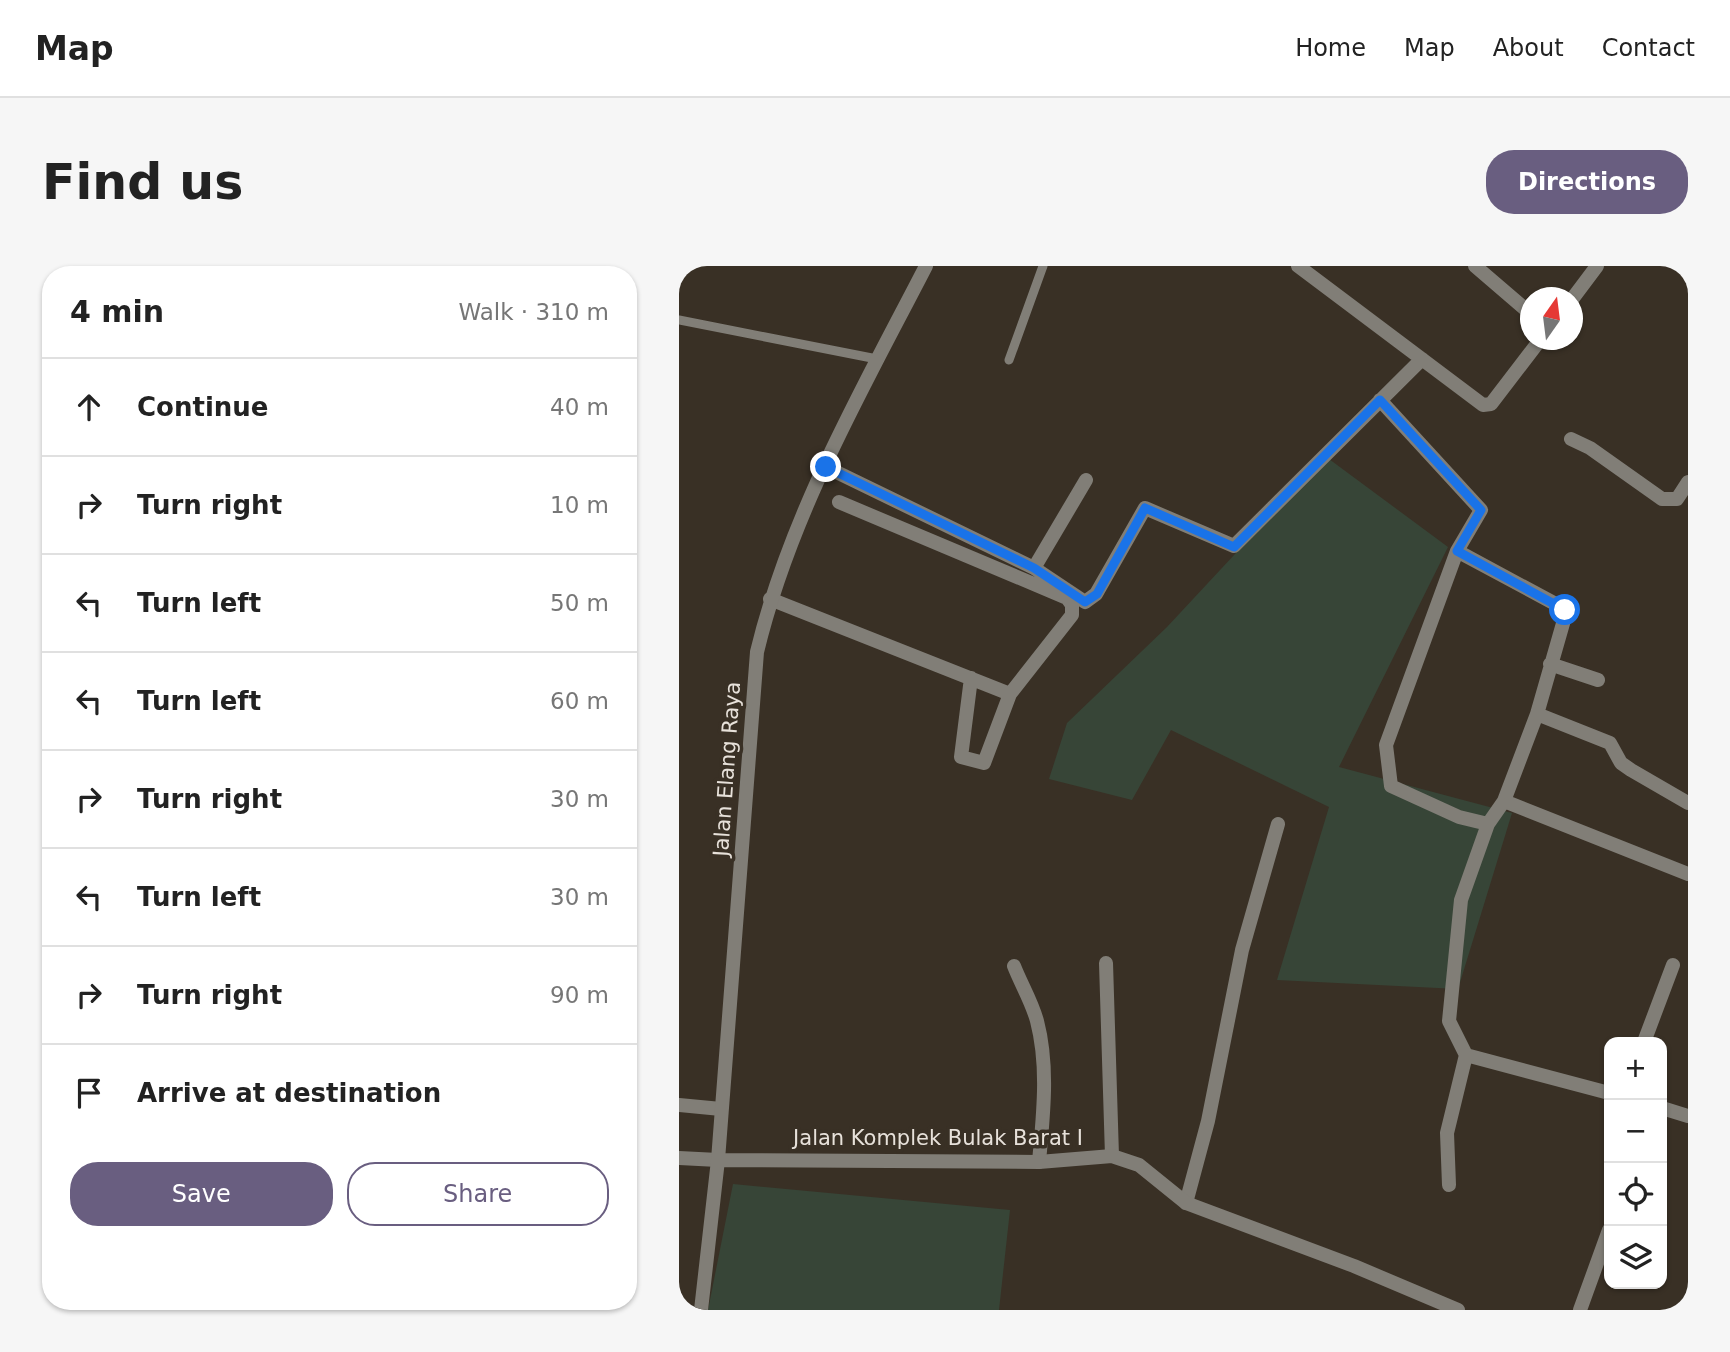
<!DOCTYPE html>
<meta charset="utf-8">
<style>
body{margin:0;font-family:"DejaVu Sans",sans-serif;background:#f6f6f6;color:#222}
.controls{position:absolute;right:21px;bottom:21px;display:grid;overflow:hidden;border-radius:14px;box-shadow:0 2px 5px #0004}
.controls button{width:63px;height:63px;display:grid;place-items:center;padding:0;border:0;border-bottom:2px solid #e0e0e0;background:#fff;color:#222;font:35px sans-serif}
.compass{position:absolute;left:841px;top:21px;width:63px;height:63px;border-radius:50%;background:#fff;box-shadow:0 2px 5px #0004;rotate:14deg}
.stop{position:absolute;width:21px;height:21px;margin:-16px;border:5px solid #1a73e8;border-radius:50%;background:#fff}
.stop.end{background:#1a73e8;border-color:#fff;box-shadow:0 2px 7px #0008}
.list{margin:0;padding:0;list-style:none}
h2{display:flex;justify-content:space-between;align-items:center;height:91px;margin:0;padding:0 28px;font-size:30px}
h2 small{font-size:23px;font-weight:400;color:#767676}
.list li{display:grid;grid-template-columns:46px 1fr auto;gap:21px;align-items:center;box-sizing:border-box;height:98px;padding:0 28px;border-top:2px solid #e0e0e0}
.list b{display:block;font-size:26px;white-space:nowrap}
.list em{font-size:23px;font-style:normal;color:#767676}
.actions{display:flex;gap:14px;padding:21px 28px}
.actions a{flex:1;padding:16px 0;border:2px solid #695e80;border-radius:28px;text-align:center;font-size:24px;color:#695e80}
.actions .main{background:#695e80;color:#fff}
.icon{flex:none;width:38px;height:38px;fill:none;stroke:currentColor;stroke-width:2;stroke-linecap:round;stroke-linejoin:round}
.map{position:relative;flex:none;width:1009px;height:1044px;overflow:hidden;border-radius:28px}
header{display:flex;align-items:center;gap:42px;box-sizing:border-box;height:98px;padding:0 35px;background:#fff;border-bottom:2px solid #e0e0e0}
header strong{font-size:33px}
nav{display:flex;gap:38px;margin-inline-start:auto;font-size:24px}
.intro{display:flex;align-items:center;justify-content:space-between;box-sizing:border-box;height:168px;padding:0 42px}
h1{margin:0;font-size:49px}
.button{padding:18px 32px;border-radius:28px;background:#695e80;color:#fff;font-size:24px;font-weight:700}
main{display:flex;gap:42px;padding:0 42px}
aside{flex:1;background:#fff;border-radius:28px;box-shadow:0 2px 5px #0004}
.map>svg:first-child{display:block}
.green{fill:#374537}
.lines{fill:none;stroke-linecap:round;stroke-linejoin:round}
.service{stroke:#817e77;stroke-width:9}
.minor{stroke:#817e77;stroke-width:14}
.tertiary{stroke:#817e77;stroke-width:14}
.route{stroke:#1a73e8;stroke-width:9}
.labels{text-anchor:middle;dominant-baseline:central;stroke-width:7;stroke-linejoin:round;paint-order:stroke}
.street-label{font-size:21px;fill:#e7e1da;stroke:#393025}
</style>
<header>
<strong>Map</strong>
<nav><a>Home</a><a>Map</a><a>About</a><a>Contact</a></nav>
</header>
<div class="intro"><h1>Find us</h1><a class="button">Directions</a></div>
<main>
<aside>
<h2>4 min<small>Walk · 310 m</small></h2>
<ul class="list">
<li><svg class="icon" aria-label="ahead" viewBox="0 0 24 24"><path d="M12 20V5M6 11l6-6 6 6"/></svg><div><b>Continue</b></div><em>40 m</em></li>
<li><svg class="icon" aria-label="right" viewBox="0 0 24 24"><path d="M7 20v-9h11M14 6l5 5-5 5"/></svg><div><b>Turn right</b></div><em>10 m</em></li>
<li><svg class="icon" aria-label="left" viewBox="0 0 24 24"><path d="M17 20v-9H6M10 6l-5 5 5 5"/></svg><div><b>Turn left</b></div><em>50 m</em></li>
<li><svg class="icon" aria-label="left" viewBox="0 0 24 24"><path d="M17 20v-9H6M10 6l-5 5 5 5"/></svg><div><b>Turn left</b></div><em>60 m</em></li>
<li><svg class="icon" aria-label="right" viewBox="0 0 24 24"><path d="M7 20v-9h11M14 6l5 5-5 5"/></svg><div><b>Turn right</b></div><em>30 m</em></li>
<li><svg class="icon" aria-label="left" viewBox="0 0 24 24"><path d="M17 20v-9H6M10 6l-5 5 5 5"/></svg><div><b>Turn left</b></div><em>30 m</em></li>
<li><svg class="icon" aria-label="right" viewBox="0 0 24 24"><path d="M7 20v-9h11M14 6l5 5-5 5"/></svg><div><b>Turn right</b></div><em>90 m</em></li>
<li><svg class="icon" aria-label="arrive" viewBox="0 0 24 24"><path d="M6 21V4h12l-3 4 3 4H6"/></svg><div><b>Arrive at destination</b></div></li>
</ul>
<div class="actions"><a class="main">Save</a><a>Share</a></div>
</aside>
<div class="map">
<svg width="1009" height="1044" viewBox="0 0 1009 1044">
<rect width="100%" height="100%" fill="#393025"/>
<path class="green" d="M 650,193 L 769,281 L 660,501 L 833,547 L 779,723 L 598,714 L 650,541 L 492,464 L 453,534 L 370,513 L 388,457 L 488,361 L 596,245 Z
M 54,918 L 331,944 L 320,1044 L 29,1044 Z"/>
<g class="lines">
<path class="service" d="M 0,54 L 198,93
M 330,94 L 364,0"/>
<path class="minor" d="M 619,0 L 804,139 L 812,138 L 861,74
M 796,0 L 852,48
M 894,32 L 918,0
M 701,134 L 802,244 L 778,285 L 707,479 L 712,520 L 780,551 L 809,558
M 892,173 L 911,182 L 983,233 L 998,233 L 1009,216
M 147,201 L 355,302 L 406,336 L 417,328 L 466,242 L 555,280 L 743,93
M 355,302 L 407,214
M 91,333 L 331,428 L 393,349 L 393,339 L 388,332 L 160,236
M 871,398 L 919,414
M 292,412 L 282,491 L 305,497 L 331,428
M 858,448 L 931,477 L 942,497 L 952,504 L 1009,537
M 825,535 L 1009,608
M 427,697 L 433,890
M 335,700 C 342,718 353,736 358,755 C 370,801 364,850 360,896
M 965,776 L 994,699
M 787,789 L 930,827
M 0,839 L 42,843
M 983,842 L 1009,850
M 0,892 L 39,894
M 770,919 L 768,867 L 787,789 L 770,755 L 782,634 L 809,558 L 825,535 L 858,448 L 887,347 L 884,342 L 778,285
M 507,937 L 529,855 L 563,684 L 599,558
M 901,1044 L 930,964"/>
<path class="tertiary" d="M 39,894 L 360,896 L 433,890 L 460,899 L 507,937 L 675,1000 L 779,1044
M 22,1044 L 39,894 L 78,386 C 111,249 183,124 247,0"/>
</g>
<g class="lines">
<path class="route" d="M 147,201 L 355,302 L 406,336 L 418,328 L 466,242 L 555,281 L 701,134 L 802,244 L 778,285 L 886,344"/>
</g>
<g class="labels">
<g class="street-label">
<text transform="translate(48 503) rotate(-86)">Jalan Elang Raya</text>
<text x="259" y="872">Jalan Komplek Bulak Barat I</text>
</g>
</g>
</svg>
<div class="controls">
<button>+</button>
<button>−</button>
<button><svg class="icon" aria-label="locate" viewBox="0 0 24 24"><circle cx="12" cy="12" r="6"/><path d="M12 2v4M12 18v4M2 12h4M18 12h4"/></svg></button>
<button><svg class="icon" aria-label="layers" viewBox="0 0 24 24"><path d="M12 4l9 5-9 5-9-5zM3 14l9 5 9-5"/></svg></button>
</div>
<svg class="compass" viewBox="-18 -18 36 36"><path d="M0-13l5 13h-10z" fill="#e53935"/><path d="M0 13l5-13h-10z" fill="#767676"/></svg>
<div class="stop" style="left:886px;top:344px"></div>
<div class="stop end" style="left:147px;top:201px"></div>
</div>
</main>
